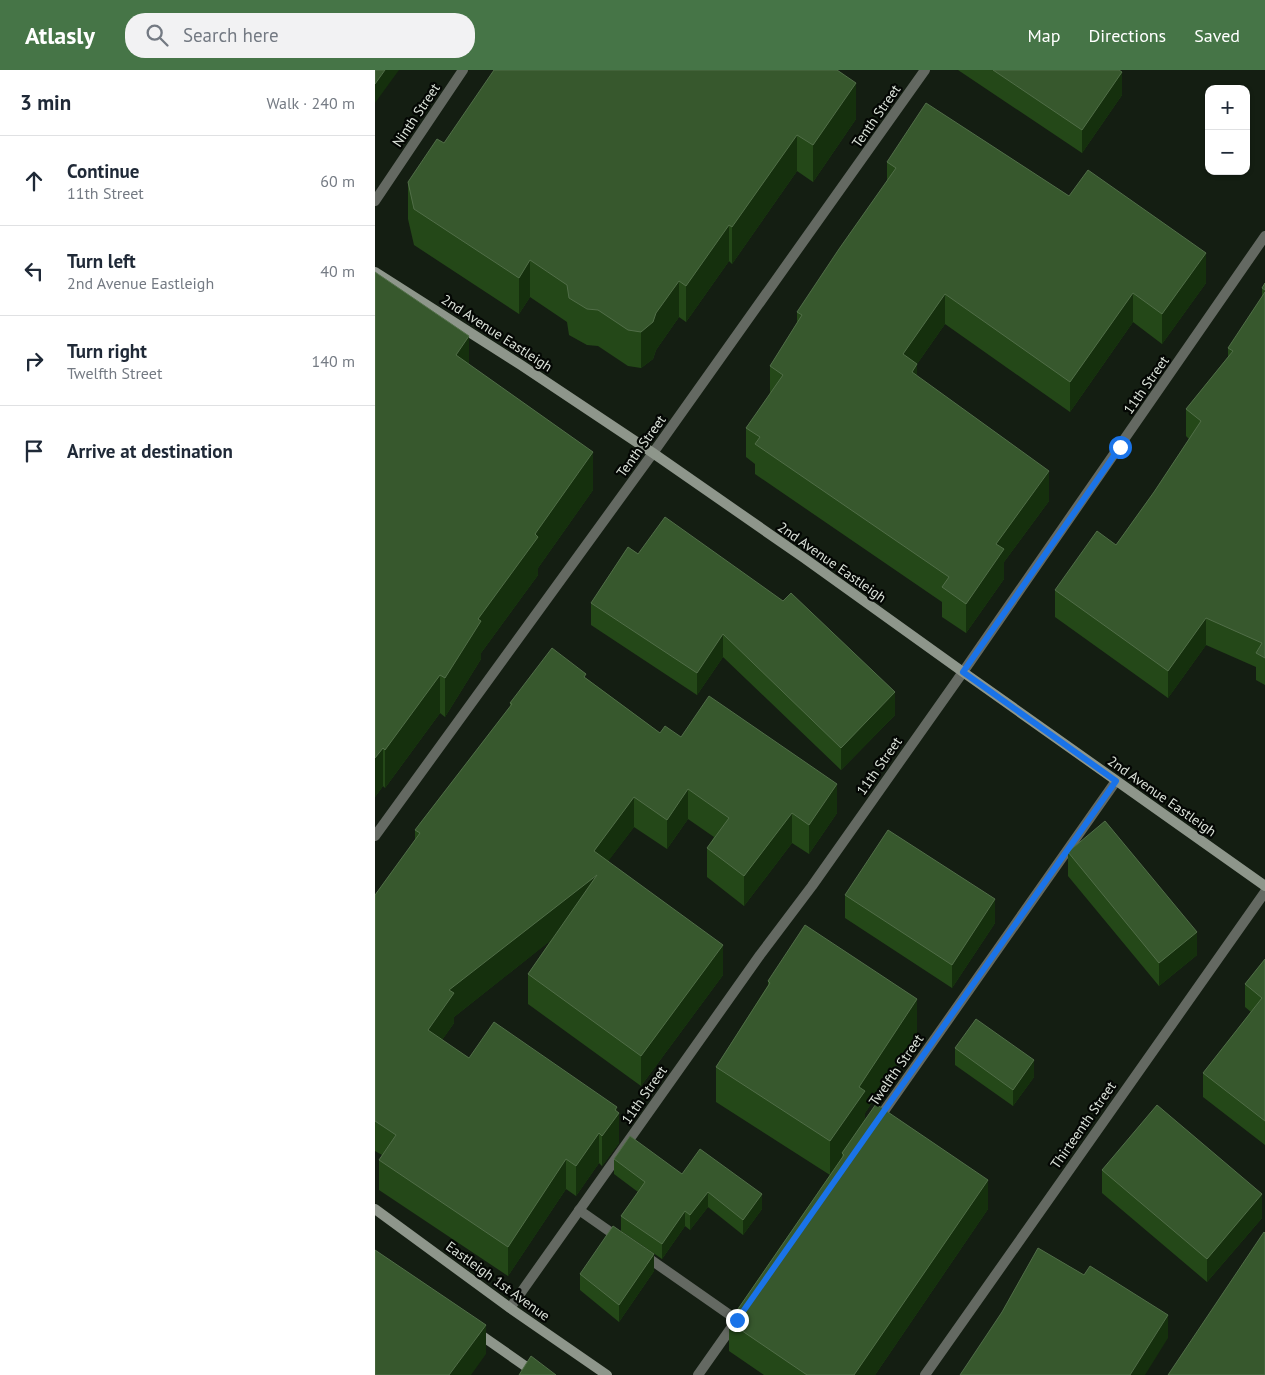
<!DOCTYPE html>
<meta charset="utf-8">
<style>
body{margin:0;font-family:"PT Sans",sans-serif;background:#f2f2f3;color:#1f2937}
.controls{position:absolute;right:15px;top:15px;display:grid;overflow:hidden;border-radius:10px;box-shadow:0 1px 4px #0004}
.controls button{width:45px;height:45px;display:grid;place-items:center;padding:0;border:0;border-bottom:1px solid #e0e1e3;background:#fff;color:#1f2937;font:25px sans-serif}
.stop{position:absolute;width:15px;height:15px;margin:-11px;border:4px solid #1a73e8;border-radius:50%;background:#fff}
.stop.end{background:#1a73e8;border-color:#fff;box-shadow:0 1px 5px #0008}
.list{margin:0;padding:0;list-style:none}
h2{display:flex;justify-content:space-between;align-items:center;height:65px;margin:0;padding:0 20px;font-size:21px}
h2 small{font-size:16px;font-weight:400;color:#747a83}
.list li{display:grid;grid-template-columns:32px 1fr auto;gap:15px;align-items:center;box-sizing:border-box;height:90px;padding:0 20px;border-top:1px solid #e0e1e3}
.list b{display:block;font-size:19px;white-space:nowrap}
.list p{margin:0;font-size:16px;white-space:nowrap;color:#747a83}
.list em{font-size:16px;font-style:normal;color:#747a83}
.icon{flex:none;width:28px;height:28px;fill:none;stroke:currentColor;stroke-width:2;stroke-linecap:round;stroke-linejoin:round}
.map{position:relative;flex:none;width:890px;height:1305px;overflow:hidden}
header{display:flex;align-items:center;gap:30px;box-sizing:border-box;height:70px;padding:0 25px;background:#467547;color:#fff}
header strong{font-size:24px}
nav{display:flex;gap:28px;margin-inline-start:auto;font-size:18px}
.search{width:350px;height:45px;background:#f2f2f3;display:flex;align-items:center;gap:12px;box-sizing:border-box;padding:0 18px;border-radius:20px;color:#747a83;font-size:19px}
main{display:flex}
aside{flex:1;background:#fff}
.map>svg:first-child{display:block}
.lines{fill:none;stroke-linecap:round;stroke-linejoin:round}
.lane{stroke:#646962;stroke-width:10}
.street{stroke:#646962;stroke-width:10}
.secondary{stroke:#8e968b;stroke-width:10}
.wall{fill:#244818}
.shaded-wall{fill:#15300d}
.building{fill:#37582d;stroke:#516e48}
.route{stroke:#1a73e8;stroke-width:6}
.labels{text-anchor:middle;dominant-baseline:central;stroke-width:4.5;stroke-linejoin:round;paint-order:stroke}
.street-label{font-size:14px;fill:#dbe2d9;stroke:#040704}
</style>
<header>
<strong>Atlasly</strong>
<div class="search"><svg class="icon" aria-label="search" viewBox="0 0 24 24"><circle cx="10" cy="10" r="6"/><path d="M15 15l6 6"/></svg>Search here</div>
<nav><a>Map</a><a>Directions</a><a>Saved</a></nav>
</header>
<main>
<aside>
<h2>3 min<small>Walk · 240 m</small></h2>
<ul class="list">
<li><svg class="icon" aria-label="ahead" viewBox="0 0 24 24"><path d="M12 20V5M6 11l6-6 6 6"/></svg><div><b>Continue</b><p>11th Street</p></div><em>60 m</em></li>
<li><svg class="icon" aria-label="left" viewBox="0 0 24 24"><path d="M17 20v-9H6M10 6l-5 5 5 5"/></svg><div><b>Turn left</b><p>2nd Avenue Eastleigh</p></div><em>40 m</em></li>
<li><svg class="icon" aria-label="right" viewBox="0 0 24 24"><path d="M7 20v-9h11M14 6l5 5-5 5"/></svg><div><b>Turn right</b><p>Twelfth Street</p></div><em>140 m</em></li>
<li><svg class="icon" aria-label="arrive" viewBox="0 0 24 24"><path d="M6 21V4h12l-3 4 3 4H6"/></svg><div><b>Arrive at destination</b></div></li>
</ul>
</aside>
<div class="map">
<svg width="890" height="1305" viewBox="0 0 890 1305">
<rect width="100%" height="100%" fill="#141e12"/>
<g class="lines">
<path class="lane" d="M 204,1140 L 244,1168
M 269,1185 L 362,1250"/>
<path class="street" d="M 0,131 L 88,0
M 0,766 L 278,383 L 550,0
M 502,1051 L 741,711
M 135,1238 L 385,885 L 437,816 L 588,602 L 890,166
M 323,1305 L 361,1251
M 550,1305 L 890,822"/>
<path class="secondary" d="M 0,202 L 146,295 L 278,383 L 429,488 L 588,602 L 890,816
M 0,1139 L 135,1238 L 232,1305
M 100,1261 L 163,1305"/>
</g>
<path class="wall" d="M 583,0 L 744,0 L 747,25 L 707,83 Z
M 481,49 L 438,112 L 422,101 L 357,194 L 354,191 L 311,252 L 304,247 L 281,280 L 278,289 L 266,298 L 253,296 L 223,276 L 212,275 L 194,265 L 192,252 L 155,227 L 144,244 L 39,175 L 33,149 L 33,112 L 69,73 Z
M 512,92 L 694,126 L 831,213 L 787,274 L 758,252 L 695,342 L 570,254 L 542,294 L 542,306 L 674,431 L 629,492 L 629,509 L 591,563 L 567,547 L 567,532 L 380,404 L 380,394 L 371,387 L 371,358 L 395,324 L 395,296 L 422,253 L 422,242 L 512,112 Z
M 0,202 L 94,294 L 218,420 L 163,498 L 163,505 L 106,583 L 106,589 L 70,647 L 65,643 L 10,718 L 8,716 L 0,727 Z
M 890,213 L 890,615 L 881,610 L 881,597 L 831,575 L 793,628 L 680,547 L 680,520 L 741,475 L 779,422 L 814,369 L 811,366 L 811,339 L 853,287 L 853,278 L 887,227 L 887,218 Z
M 253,477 L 520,645 L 466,700 L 348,587 L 322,625 L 216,555 L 216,533 Z
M 211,608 L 285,663 L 306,667 L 462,743 L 434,784 L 417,773 L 369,836 L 332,807 L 332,778 L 339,767 L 313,749 L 292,779 L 259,757 L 233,791 L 348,905 L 266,1016 L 153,934 L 153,904 L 176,870 L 79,947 L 79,953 L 67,970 L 94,988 L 242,1042 L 244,1073 L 227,1096 L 224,1093 L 201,1126 L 191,1119 L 133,1206 L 4,1120 L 4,1090 L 7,1085 L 0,1081 L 0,825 L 40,770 L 40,760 L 135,637 L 135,633 Z
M 693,782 L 822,885 L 784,916 L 693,806 Z
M 470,825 L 620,853 L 577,918 L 470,848 Z
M 890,889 L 890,1075 L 828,1027 L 828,1003 L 876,942 L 870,937 L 870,914 Z
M 393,911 L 542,964 L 490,1043 L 490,1051 L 613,1139 L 500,1305 L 389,1305 L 354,1281 L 354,1252 L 455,1105 L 341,1032 L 341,997 L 393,915 Z
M 580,978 L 659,1007 L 638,1036 L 580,995 Z
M 239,1089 L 307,1104 L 387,1139 L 368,1165 L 333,1137 L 315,1160 L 310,1156 L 287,1189 L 246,1161 L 246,1146 L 263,1122 L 239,1104 Z
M 727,1100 L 887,1148 L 832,1212 L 727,1123 Z
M 279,1201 L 244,1252 L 205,1220 L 205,1204 Z"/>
<path class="shaded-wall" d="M 10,0 L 24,0 L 0,33 L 0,14 Z
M 747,2 L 747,25 L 707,83 L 707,60 Z
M 481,13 L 481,49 L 438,112 L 438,75 Z
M 422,65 L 422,101 L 357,194 L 357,157 Z
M 354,155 L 354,191 L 311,252 L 311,216 Z
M 831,183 L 831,213 L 787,274 L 787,244 Z
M 155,190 L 155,227 L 144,244 L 144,208 Z
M 304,211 L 304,247 L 281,280 L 278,289 L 266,298 L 266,262 L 281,243 Z
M 758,223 L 758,252 L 695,342 L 695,312 Z
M 570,224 L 570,254 L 542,294 L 542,323 L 528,284 Z
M 94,266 L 94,305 L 81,285 Z
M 218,382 L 218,420 L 163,498 L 163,505 L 106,583 L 106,589 L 70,647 L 70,608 L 103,549 L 160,464 Z
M 674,401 L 674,431 L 629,492 L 629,509 L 591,563 L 591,534 L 621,474 Z
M 831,548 L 831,575 L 793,628 L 793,601 Z
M 348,564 L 348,587 L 322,625 L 322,603 Z
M 65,605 L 65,643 L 10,718 L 10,680 Z
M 520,622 L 520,645 L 466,700 L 466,678 Z
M 8,678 L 8,716 L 0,727 L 0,688 Z
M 462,714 L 462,743 L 434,784 L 434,755 Z
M 313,719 L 313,749 L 292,779 L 292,750 Z
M 259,727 L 259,757 L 222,806 L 222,834 L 79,947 L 79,953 L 53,990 L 53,960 L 74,920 L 219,781 Z
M 417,743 L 417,773 L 369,836 L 369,806 Z
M 620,829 L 620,853 L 577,918 L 577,895 Z
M 822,862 L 822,885 L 784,916 L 784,893 Z
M 348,875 L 348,905 L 266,1016 L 266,986 Z
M 542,929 L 542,964 L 490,1043 L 490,1056 L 469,1085 L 467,1083 L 467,1089 L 455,1105 L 455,1071 L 484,1017 Z
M 659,990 L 659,1007 L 638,1036 L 638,1020 Z
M 242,1037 L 242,1045 L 244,1043 L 244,1073 L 227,1096 L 227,1066 Z
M 224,1063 L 224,1093 L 201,1126 L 201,1096 Z
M 191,1089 L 191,1119 L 133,1206 L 133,1177 Z
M 613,1110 L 613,1139 L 500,1305 L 479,1305 Z
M 333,1122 L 333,1137 L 315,1160 L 315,1145 Z
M 387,1124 L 387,1139 L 368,1165 L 368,1150 Z
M 887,1124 L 887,1148 L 832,1212 L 832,1189 Z
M 310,1141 L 310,1156 L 287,1189 L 287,1174 Z
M 279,1184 L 279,1201 L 244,1252 L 244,1235 Z
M 793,1245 L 793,1268 L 770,1305 L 755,1305 Z
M 111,1255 L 111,1284 L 96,1305 L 74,1305 Z"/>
<path class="building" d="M 0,0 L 10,0 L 0,14 Z
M 119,0 L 462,0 L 481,13 L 438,75 L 422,65 L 357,157 L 354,155 L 311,216 L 304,211 L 281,243 L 278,252 L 266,262 L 253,260 L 223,240 L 212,239 L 194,228 L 192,215 L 155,190 L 144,208 L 39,139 L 33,112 L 62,69 L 69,73 Z
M 618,0 L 744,0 L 747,2 L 707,60 Z
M 551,33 L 694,126 L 713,100 L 831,183 L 787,244 L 758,223 L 695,312 L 570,224 L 528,284 L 542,294 L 537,302 L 674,401 L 621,474 L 629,479 L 591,534 L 567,517 L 574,507 L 380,374 L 385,367 L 371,358 L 408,305 L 395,296 L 427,245 L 422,242 L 464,179 L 521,98 L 512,92 Z
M 0,202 L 94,266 L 81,285 L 218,382 L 160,464 L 163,467 L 103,549 L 106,551 L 70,608 L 65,605 L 10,680 L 8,678 L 0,688 Z
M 890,213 L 890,220 L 887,218 Z
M 890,222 L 890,588 L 881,583 L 887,573 L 831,548 L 793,601 L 680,520 L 722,461 L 741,475 L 779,422 L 826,351 L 811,339 L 858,281 L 853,278 Z
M 290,447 L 408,531 L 416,523 L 520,622 L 466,678 L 348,564 L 322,603 L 216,533 L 253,477 L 263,484 Z
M 177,578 L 211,604 L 209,607 L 285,663 L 290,656 L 306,667 L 334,626 L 462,714 L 434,755 L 417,743 L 369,806 L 332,778 L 354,748 L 313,719 L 292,750 L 259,727 L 219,781 L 348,875 L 266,986 L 153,904 L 222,805 L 74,920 L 79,923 L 53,960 L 94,988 L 119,952 L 242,1037 L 240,1040 L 244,1043 L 227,1066 L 224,1063 L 201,1096 L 191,1089 L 133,1177 L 4,1090 L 21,1065 L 0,1051 L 0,825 L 45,763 L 40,760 L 137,634 L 135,633 Z
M 730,751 L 822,862 L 784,893 L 693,782 Z
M 513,760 L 620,829 L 577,895 L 470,825 Z
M 430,855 L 542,929 L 484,1017 L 490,1021 L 455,1071 L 341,997 L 395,913 L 393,911 Z
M 890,889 L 890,1051 L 828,1003 L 887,928 L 870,914 Z
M 601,949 L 659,990 L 638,1020 L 580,978 Z
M 501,1034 L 613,1110 L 479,1305 L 432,1305 L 354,1252 L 469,1085 L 467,1083 Z
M 782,1035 L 887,1124 L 832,1189 L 727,1100 Z
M 255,1066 L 307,1104 L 325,1079 L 387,1124 L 368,1150 L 333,1122 L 315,1145 L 310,1141 L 287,1174 L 246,1146 L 270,1112 L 239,1089 Z
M 238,1156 L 279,1184 L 244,1235 L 205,1204 Z
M 889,1162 L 890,1163 L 890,1305 L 793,1305 Z
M 663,1178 L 709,1205 L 715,1196 L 793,1245 L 755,1305 L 585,1305 L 627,1242 Z
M 0,1180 L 111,1255 L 74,1305 L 0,1305 Z
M 156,1286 L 181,1305 L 144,1305 Z"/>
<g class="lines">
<path class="route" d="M 362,1250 L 741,711 L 588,602 L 745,377"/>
</g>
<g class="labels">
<g class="street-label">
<text transform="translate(41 45) rotate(-56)">Ninth Street</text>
<text transform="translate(501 46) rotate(-55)">Tenth Street</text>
<text transform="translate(122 263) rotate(33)">2nd Avenue Eastleigh</text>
<text transform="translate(771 315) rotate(-55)">11th Street</text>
<text transform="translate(266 376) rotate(-54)">Tenth Street</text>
<text transform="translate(457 492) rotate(35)">2nd Avenue Eastleigh</text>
<text transform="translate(504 696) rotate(-55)">11th Street</text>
<text transform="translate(787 726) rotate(35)">2nd Avenue Eastleigh</text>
<text transform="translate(521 1000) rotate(-55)">Twelfth Street</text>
<text transform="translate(269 1025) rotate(-55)">11th Street</text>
<text transform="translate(708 1055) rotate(-55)">Thirteenth Street</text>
<text transform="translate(123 1211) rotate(36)">Eastleigh 1st Avenue</text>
</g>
</g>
</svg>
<div class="controls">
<button>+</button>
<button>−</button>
</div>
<div class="stop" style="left:745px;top:377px"></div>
<div class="stop end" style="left:362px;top:1250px"></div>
</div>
</main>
